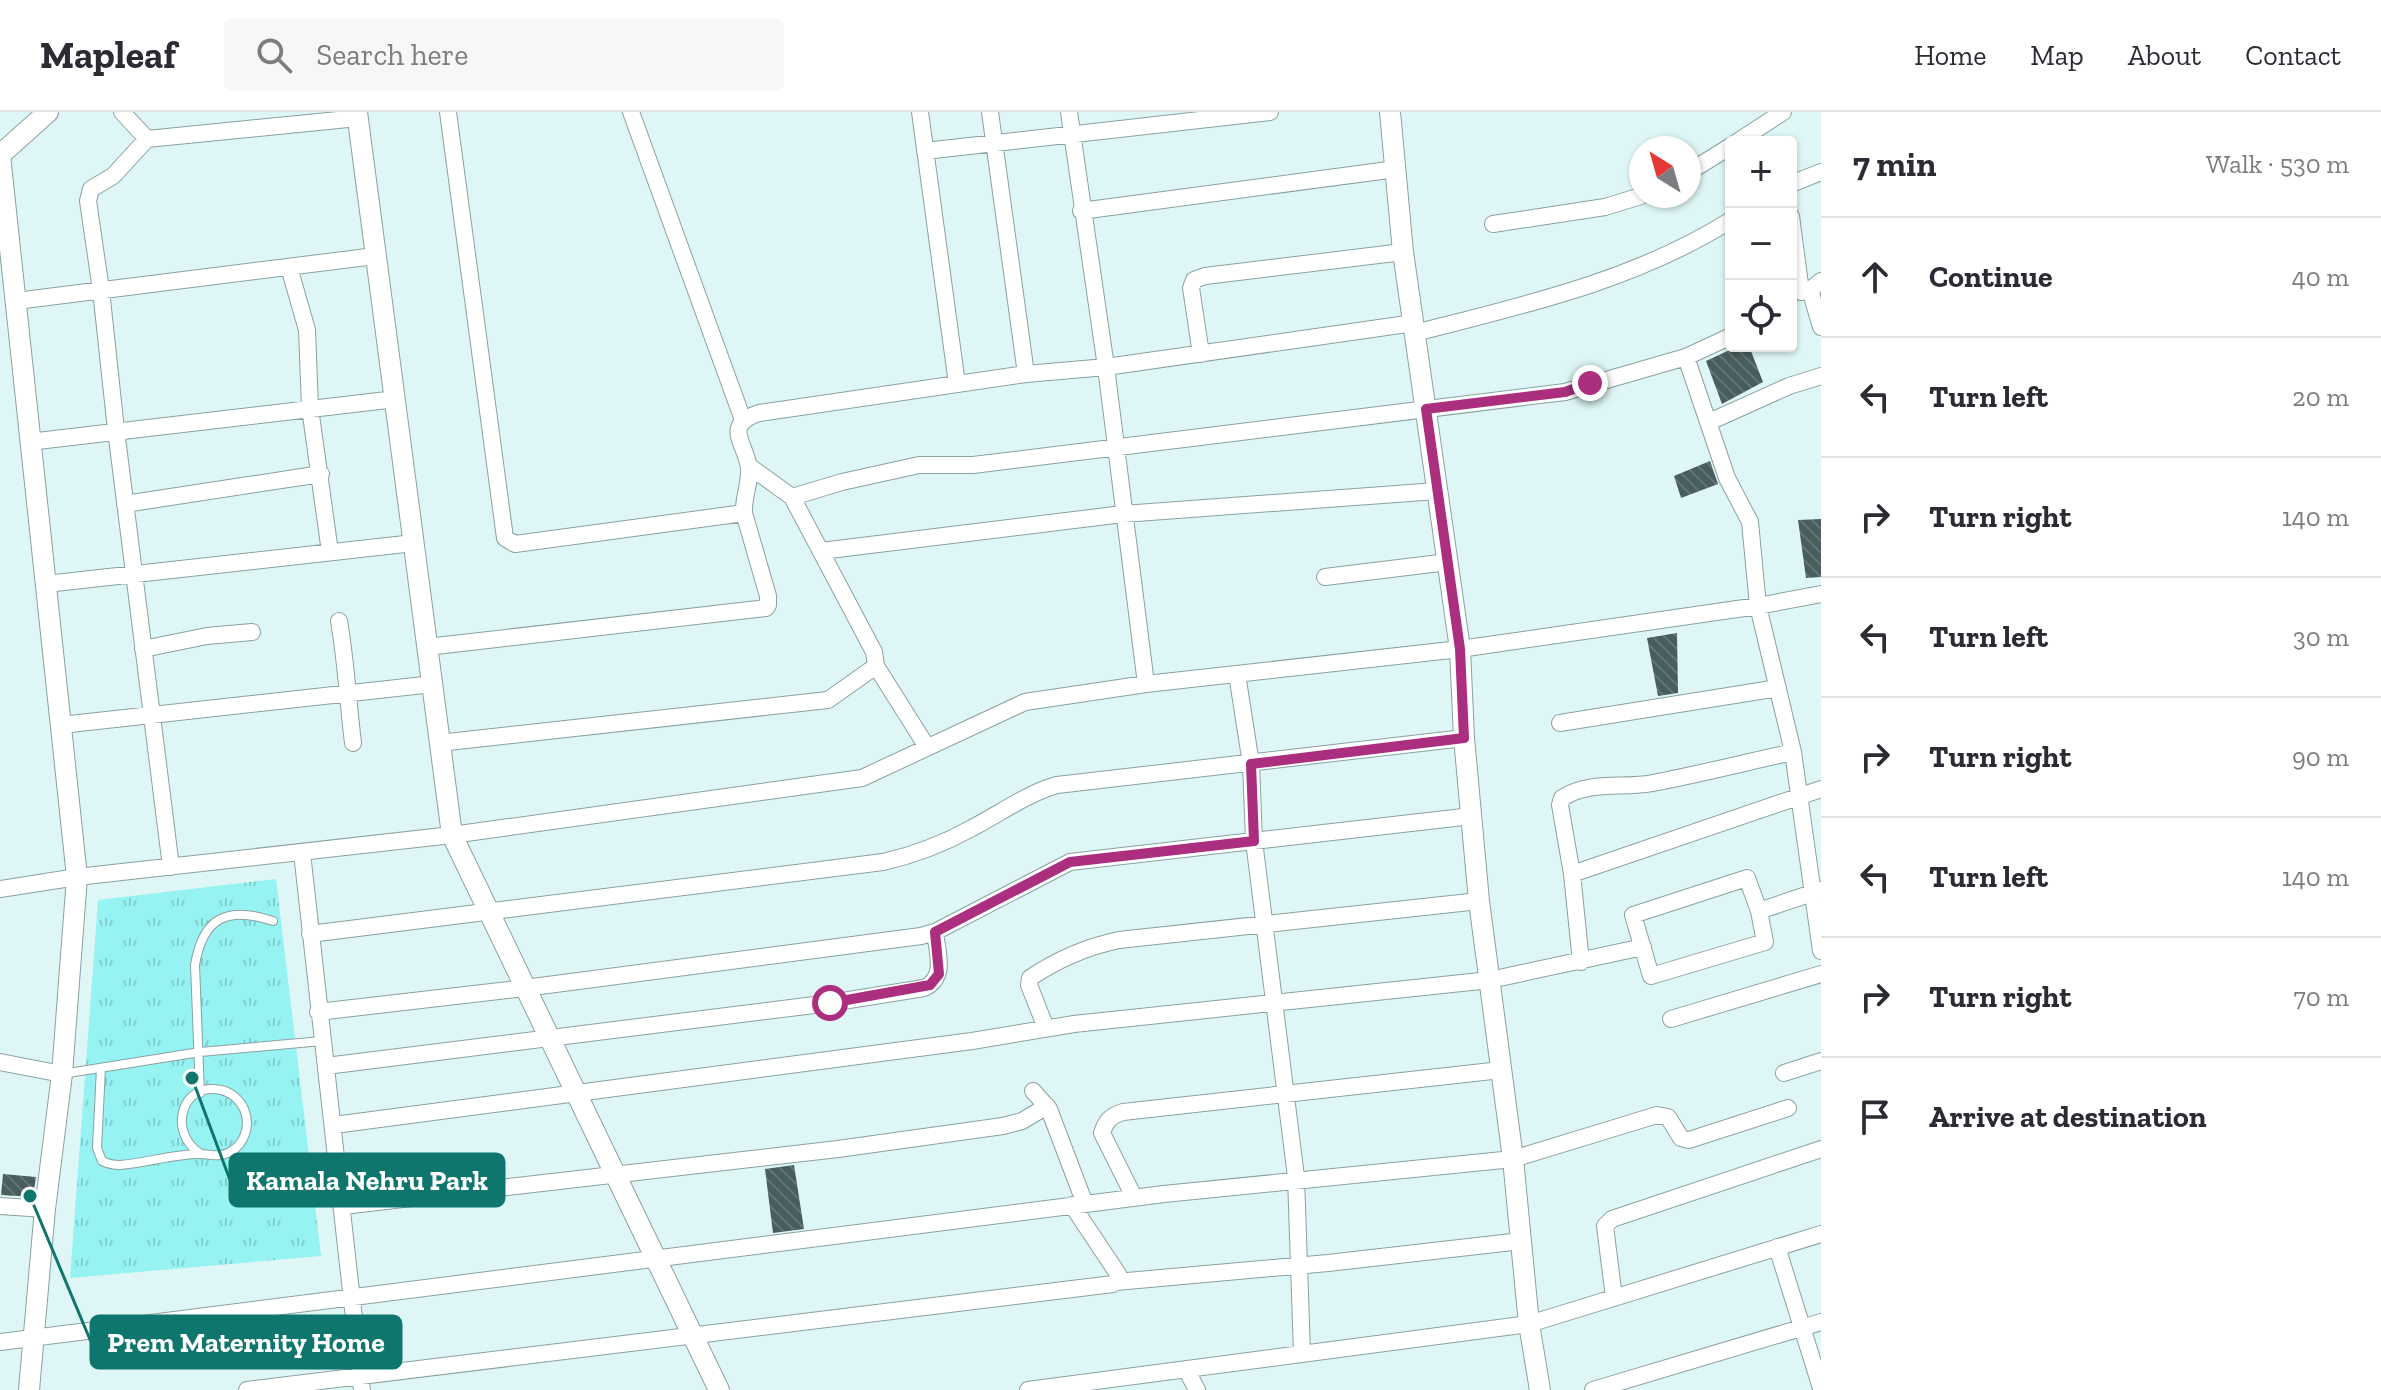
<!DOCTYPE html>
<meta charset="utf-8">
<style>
body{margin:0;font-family:"Zilla Slab",serif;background:#f7f7f7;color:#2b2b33}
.controls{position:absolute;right:24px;top:24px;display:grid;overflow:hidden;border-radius:8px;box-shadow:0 2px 6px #0004}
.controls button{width:72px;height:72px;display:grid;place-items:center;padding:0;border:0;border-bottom:2px solid #e1e1e2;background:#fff;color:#2b2b33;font:40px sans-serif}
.compass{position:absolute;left:1629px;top:24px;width:72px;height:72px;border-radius:50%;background:#fff;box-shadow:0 2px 6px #0004;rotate:323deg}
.stop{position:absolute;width:24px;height:24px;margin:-18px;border:6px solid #ac2f7f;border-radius:50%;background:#fff}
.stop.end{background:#ac2f7f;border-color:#fff;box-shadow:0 2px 8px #0008}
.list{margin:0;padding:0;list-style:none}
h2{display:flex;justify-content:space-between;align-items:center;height:104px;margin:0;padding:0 32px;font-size:34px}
h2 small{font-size:26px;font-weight:400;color:#7c7c81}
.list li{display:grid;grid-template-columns:52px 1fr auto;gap:24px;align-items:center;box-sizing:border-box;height:120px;padding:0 32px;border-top:2px solid #e1e1e2}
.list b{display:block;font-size:30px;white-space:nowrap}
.list em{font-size:26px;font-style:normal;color:#7c7c81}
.icon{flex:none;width:44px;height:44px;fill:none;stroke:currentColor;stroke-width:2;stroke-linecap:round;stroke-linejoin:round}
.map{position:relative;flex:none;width:1821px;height:1278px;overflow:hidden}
header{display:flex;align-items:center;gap:48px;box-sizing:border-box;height:112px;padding:0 40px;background:#fff;border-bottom:2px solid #e1e1e2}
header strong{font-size:38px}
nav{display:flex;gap:44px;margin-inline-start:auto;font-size:28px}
.search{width:560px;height:72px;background:#f7f7f7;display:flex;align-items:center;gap:20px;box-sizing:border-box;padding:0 28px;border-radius:8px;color:#7c7c81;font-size:30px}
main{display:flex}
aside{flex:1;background:#fff}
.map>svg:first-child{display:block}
.park{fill:url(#park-tufts)}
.building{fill:url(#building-back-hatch)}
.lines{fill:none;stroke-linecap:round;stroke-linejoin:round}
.service-casing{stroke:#8aa1a1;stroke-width:10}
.minor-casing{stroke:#8aa1a1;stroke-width:18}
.tertiary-casing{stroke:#8aa1a1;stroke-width:22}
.service{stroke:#fff;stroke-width:8}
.minor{stroke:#fff;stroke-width:16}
.tertiary{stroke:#fff;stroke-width:20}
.route{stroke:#ac2f7f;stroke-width:10}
.leader{fill:none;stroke:#0f766e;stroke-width:3}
.callout-dot{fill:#0f766e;stroke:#fff;stroke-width:3}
.callout{fill:#0f766e;stroke:#0f766e;stroke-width:3}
.callout-label{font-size:28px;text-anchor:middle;font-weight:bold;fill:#fff}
</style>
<header>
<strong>Mapleaf</strong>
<div class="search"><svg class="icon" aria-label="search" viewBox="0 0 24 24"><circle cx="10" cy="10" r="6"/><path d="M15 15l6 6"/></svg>Search here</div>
<nav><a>Home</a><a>Map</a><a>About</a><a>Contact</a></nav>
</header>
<main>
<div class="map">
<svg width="1821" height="1278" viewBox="0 0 1821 1278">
<defs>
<pattern id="park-tufts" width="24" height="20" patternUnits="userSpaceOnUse" patternTransform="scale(2)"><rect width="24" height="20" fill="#97f2f2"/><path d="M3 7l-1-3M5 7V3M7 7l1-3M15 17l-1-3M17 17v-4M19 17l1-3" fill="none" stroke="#81cece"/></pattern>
<pattern id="building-back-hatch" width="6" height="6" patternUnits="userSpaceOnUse" patternTransform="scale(2)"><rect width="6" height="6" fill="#485d5d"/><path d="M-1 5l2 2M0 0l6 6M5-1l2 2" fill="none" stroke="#637474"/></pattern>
</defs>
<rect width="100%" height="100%" fill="#def7f6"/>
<path class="park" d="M 276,767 L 321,1144 L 70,1166 L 98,788 Z"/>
<path class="building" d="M 1738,234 L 1749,234 L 1763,270 L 1722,292 L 1706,249 Z
M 1710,349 L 1718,372 L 1681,386 L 1674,364 Z
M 1821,407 L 1821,465 L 1806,466 L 1798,408 Z
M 1677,521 L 1678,581 L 1658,584 L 1647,526 Z
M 794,1053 L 804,1117 L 773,1121 L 765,1057 Z
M 3,1062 L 36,1065 L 33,1085 L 1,1083 Z"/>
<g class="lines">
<defs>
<path id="service" d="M 101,956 L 97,1036 L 102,1049 C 108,1052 113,1053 120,1053 C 146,1051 173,1042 200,1042 C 211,1042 219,1046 230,1040 C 245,1032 251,1013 244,997 C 240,988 231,980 221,978 C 181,969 167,1021 201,1042
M 62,962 L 200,940 L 322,929
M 200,981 L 195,853 C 203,804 229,794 273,809"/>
<path id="minor" d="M 122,0 L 147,27 L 358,6
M 448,0 L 505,426 L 515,432 L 744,401
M 631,0 L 743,308
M 920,0 L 957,272
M 990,0 L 1026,262
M 1069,0 L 1106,255 L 1146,572
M 147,27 L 113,64 L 91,77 L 88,89 L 101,178 L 116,318 L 171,755
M 1737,30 L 1783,0
M 925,39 L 1270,0
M 1689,60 L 1731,34
M 1791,72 L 1821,60
M 1081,99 L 1396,57
M 1791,104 L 1801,180
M 1493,112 L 1605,95 L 1641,84
M 289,155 L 307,218 L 310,296 L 330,440
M 1821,169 L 1810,178 L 1821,215
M 16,189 L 375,144
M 1415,221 C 1524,193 1634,169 1731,108
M 1201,242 L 1191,176 L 1194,168 L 1205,164 L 1403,140
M 1686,245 L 1727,366 L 1750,410 L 1758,494 L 1793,640 L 1821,839
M 1709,310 L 1789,274 L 1821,264
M 29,330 L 396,287
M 792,385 L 842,370 L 919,353 L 973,353 L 1565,280 L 1686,245 L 1729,225
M 125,392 L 321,362
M 821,439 L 1123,402 L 1437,379
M 1325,465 L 1448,450
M 46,472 L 414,431
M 339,509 C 346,549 348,590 353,631
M 427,535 L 766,496 L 768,493 L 768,484 L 744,401 C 743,386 750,372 749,357 C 747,332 721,314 759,301 L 1026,262 L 1106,255 L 1414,211
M 143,537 L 207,524 L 252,520
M 876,554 L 927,635
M 1237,562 L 1251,652 L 1254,729 L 1296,1065 L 1302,1242
M 1560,611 L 1778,576
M 61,613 L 433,572
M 439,631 L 828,588 L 876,554 L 874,540 L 792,385 L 749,354
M 302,741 L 362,1278
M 1572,762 L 1821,677
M 1747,766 L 1759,799 L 1765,830 L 1651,864 L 1633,803 Z
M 0,777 L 77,765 L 452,723 L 862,666 L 1025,590 L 1146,572 L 1460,537 L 1758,494 L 1821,482
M 1759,799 L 1821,778
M 310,822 L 883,750 C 914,743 945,731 972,716 C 1001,701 1026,682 1057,673 L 1464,626
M 1581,850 L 1572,762 L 1560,693 L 1562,686 C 1590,668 1623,677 1653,671 C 1700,662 1747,650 1793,640
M 318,900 L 525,876 L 921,824 L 935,820 L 1070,750 L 1472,704
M 1671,907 L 1821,862
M 1046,916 L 1029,873 L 1030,866 C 1058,847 1086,835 1119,828 L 1479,789
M 0,950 L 62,962
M 326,954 L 830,891 L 924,876 C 947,866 937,840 935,820
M 1784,961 L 1821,949
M 1033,979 L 1049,997 L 1085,1092
M 334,1013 L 972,929 L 1074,912 L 1490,868 L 1643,835
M 1134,1085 L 1102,1021 C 1106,1009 1110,1004 1123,1000 L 1501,958
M 0,1094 L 45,1097
M 343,1094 L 838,1037 L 1003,1014 L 1022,1009 L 1047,994
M 1777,1135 L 1821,1276
M 1116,1170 L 1328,1151 L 1521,1129
M 1614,1186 L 1605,1114 L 1612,1107 L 1821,1037
M 0,1230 L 1164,1082 L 1513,1047 L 1657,1003 L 1668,1005 L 1681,1026 L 1689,1028 L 1788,996
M 1186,1257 L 1197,1278
M 247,1278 L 1113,1172 L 1119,1166 L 1118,1162 L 1072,1093
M 1028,1278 L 1529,1212 L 1821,1122
M 1593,1278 L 1821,1210"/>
<path id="tertiary" d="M 357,0 L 452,723 L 719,1278
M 1390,0 L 1403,140 L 1460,537 L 1464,626 L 1479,789 L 1513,1047 L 1529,1212 L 1540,1278
M 0,43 L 77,765 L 62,962 L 45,1097 L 29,1278
M 0,43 L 48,0"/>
</defs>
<use href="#service" class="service-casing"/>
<use href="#minor" class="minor-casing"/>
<use href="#tertiary" class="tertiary-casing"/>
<use href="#service" class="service"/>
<use href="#minor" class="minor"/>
<use href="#tertiary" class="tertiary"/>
</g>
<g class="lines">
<path class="route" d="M 830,891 L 930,873 L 939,862 L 935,820 L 1070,750 L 1254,729 L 1251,652 L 1464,626 L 1460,537 L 1426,297 L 1565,280 L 1590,271"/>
</g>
<path class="leader" d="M192 966L230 1068M30 1084L91 1230"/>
<g class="callout-dot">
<circle cx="192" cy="966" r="8"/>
<circle cx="30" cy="1084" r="8"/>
</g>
<g class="callout">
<rect x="230" y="1042" width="274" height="52" rx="8"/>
<rect x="91" y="1204" width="310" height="52" rx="8"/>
</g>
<g class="callout-label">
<text x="367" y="1078">Kamala Nehru Park</text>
<text x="246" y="1240">Prem Maternity Home</text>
</g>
</svg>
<div class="controls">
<button>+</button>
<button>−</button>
<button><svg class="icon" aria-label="locate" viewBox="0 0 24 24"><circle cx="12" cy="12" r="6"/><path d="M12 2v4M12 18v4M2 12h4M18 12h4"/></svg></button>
</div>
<svg class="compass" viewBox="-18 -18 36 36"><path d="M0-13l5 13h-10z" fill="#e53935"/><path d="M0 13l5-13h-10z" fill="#7c7c81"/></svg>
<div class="stop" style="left:830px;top:891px"></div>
<div class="stop end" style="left:1590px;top:271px"></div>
</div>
<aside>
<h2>7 min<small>Walk · 530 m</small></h2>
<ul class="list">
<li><svg class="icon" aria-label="ahead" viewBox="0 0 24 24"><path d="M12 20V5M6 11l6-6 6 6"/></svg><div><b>Continue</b></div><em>40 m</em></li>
<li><svg class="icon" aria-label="left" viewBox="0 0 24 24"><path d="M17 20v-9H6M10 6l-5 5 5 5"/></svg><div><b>Turn left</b></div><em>20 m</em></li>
<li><svg class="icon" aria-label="right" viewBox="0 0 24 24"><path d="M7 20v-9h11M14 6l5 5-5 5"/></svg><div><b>Turn right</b></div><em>140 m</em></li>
<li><svg class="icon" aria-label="left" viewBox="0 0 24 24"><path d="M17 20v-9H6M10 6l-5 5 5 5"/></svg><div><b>Turn left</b></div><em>30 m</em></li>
<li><svg class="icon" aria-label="right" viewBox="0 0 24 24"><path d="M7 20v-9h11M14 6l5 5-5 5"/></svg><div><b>Turn right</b></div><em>90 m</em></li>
<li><svg class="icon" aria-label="left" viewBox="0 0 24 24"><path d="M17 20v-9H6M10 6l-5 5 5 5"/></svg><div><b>Turn left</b></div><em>140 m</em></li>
<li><svg class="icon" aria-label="right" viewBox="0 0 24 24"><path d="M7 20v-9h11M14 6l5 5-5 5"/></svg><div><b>Turn right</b></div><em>70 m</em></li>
<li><svg class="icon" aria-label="arrive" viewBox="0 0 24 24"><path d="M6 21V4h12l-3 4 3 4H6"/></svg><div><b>Arrive at destination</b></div></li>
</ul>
</aside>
</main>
